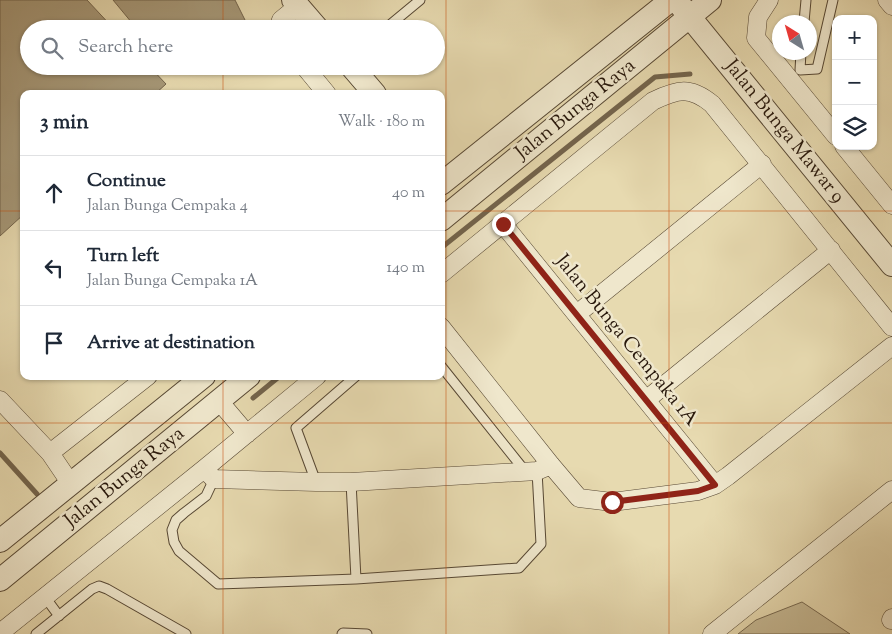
<!DOCTYPE html>
<meta charset="utf-8">
<style>
body{margin:0;font-family:"Sorts Mill Goudy",serif;background:#f6f6f7;color:#1f2937}
.controls{position:absolute;right:15px;top:15px;display:grid;overflow:hidden;border-radius:10px;box-shadow:0 1px 4px #0004}
.controls button{width:45px;height:45px;display:grid;place-items:center;padding:0;border:0;border-bottom:1px solid #e0e1e3;background:#fff;color:#1f2937;font:25px sans-serif}
.compass{position:absolute;left:772px;top:15px;width:45px;height:45px;border-radius:50%;background:#fff;box-shadow:0 1px 4px #0004;rotate:323deg}
.stop{position:absolute;width:15px;height:15px;margin:-11px;border:4px solid #8f2418;border-radius:50%;background:#fff}
.stop.end{background:#8f2418;border-color:#fff;box-shadow:0 1px 5px #0008}
.list{margin:0;padding:0;list-style:none}
h2{display:flex;justify-content:space-between;align-items:center;height:65px;margin:0;padding:0 20px;font-size:21px}
h2 small{font-size:16px;font-weight:400;color:#747a83}
.list li{display:grid;grid-template-columns:32px 1fr auto;gap:15px;align-items:center;box-sizing:border-box;height:75px;padding:0 20px;border-top:1px solid #e0e1e3}
.list b{display:block;font-size:19px;white-space:nowrap}
.list p{margin:0;font-size:16px;white-space:nowrap;color:#747a83}
.list em{font-size:16px;font-style:normal;color:#747a83}
.icon{flex:none;width:28px;height:28px;fill:none;stroke:currentColor;stroke-width:2;stroke-linecap:round;stroke-linejoin:round}
.map{position:relative;flex:none;width:892px;height:634px;overflow:hidden}
.search{position:absolute;background:#fff;box-shadow:0 1px 4px #0004;left:20px;top:20px;width:425px;height:55px;display:flex;align-items:center;gap:12px;box-sizing:border-box;padding:0 18px;border-radius:28px;color:#747a83;font-size:19px}
.panel{position:absolute;background:#fff;box-shadow:0 1px 4px #0004;left:20px;top:90px;width:425px;height:290px;border-radius:10px}
.map>svg:first-child{display:block}
.green{fill:#c6b994;stroke:#766850}
.water{fill:#a69878;stroke:#73644c}
.lines{fill:none;stroke-linecap:round;stroke-linejoin:round}
.stream{stroke:#73644c;stroke-width:5}
.service-casing{stroke:#574834;stroke-width:11}
.minor-casing{stroke:#574834;stroke-width:19}
.tertiary-casing{stroke:#574834;stroke-width:24}
.service{stroke:#efe7cc;stroke-width:9}
.minor{stroke:#efe7cc;stroke-width:18}
.tertiary{stroke:#efe7cc;stroke-width:22}
.route{stroke:#8f2418;stroke-width:6}
.grid{fill:none;stroke:#cb4f0c;stroke-width:1;stroke-opacity:0.55}
.labels{text-anchor:middle;dominant-baseline:central;stroke-width:5;stroke-linejoin:round;paint-order:stroke}
.street-label{font-size:20px;fill:#27170b;stroke:#efe7cc}
</style>
<div class="map">
<svg width="892" height="634" viewBox="0 0 892 634">
<rect width="100%" height="100%" fill="#e7dab0"/>
<filter id="stains"><feTurbulence type="fractalNoise" baseFrequency=".004" numOctaves="4"/><feColorMatrix values="0 0 0 0 .2 0 0 0 0 .09 0 0 0 0 .02 0 0 0 .5 -.17"/></filter>
<radialGradient id="worn" r=".72"><stop offset=".6" stop-color="#630" stop-opacity="0"/><stop offset="1" stop-color="#630" stop-opacity=".3"/></radialGradient>
<path class="green" d="M 802,602 L 850,634 L 738,634 L 756,620 Z"/>
<path class="water" d="M 0,0 L 87,0 L 114,29 L 29,29 L 29,66 L 149,66 L 166,84 L 155,94 L 24,94 L 24,214 L 0,236 Z
M 113,0 L 235,0 L 246,22 L 237,29 L 137,29 Z"/>
<g class="lines">
<path class="stream" d="M 441,248 L 655,77 L 690,74
M 253,398 L 280,376
M 0,453 L 37,494"/>
<defs>
<path id="service" d="M 804,22 L 806,0
M 385,29 L 420,0
M 801,52 L 800,70 L 817,69 L 833,0
M 441,366 L 525,471
M 214,479 L 206,496 L 184,513 L 176,520 L 172,530 L 174,542 L 179,551 L 218,584 L 356,579 L 519,568 L 541,544 L 537,471
M 316,482 L 296,428 L 356,376
M 351,482 L 356,579
M 45,597 L 59,616
M 36,634 L 92,589 L 99,586 L 107,589 L 186,634
M 342,634 L 343,633 L 367,634"/>
<path id="minor" d="M 769,0 L 758,17 L 756,38 L 836,136
M 887,0 L 892,6
M 278,29 L 281,20 L 298,6
M 304,66 L 327,94
M 844,146 L 892,205
M 503,224 L 715,485
M 441,274 L 653,101 C 678,89 690,86 712,104 L 892,327
M 577,314 L 762,164
M 441,327 L 551,465 L 579,498 L 612,502 L 698,491 L 715,485 L 728,476 L 892,346
M 0,400 L 50,453 L 71,484
M 646,400 L 831,250
M 219,401 L 247,434
M 50,453 L 148,376
M 204,469 L 214,479 L 316,482 L 351,482 L 537,471 L 551,465
M 891,620 L 892,618
M 0,633 L 204,469 L 317,376
M 712,634 L 892,490"/>
<path id="tertiary" d="M 293,0 L 318,29
M 676,0 L 892,265
M 351,66 L 375,94
M 441,184 L 671,0
M 441,220 L 710,0
M 0,541 L 204,376
M 0,580 L 249,376"/>
</defs>
<use href="#service" class="service-casing"/>
<use href="#minor" class="minor-casing"/>
<use href="#tertiary" class="tertiary-casing"/>
<use href="#service" class="service"/>
<use href="#minor" class="minor"/>
<use href="#tertiary" class="tertiary"/>
</g>
<g class="lines">
<path class="route" d="M 503,224 L 715,485 L 698,491 L 612,502"/>
</g>
<path class="grid" d="M 223,0 L 223,29M 446,0 L 446,634M 669,0 L 669,634M 223,66 L 223,94M 0,211 L 24,211M 441,211 L 892,211M 223,376 L 223,634M 0,423 L 892,423"/>
<g class="labels">
<g class="street-label">
<text transform="translate(576 110) rotate(-39)">Jalan Bunga Raya</text>
<text transform="translate(784 132) rotate(51)">Jalan Bunga Mawar 9</text>
<text transform="translate(626 341) rotate(51)">Jalan Bunga Cempaka 1A</text>
<text transform="translate(125 478) rotate(-39)">Jalan Bunga Raya</text>
</g>
</g>
<rect width="100%" height="100%" filter="url(#stains)"/>
<rect width="100%" height="100%" fill="url(#worn)"/>
</svg>
<div class="controls">
<button>+</button>
<button>−</button>
<button><svg class="icon" aria-label="layers" viewBox="0 0 24 24"><path d="M12 4l9 5-9 5-9-5zM3 14l9 5 9-5"/></svg></button>
</div>
<svg class="compass" viewBox="-18 -18 36 36"><path d="M0-13l5 13h-10z" fill="#e53935"/><path d="M0 13l5-13h-10z" fill="#747a83"/></svg>
<div class="stop" style="left:612px;top:502px"></div>
<div class="stop end" style="left:503px;top:224px"></div>
<div class="search"><svg class="icon" aria-label="search" viewBox="0 0 24 24"><circle cx="10" cy="10" r="6"/><path d="M15 15l6 6"/></svg>Search here</div>
<section class="panel">
<h2>3 min<small>Walk · 180 m</small></h2>
<ul class="list">
<li><svg class="icon" aria-label="ahead" viewBox="0 0 24 24"><path d="M12 20V5M6 11l6-6 6 6"/></svg><div><b>Continue</b><p>Jalan Bunga Cempaka 4</p></div><em>40 m</em></li>
<li><svg class="icon" aria-label="left" viewBox="0 0 24 24"><path d="M17 20v-9H6M10 6l-5 5 5 5"/></svg><div><b>Turn left</b><p>Jalan Bunga Cempaka 1A</p></div><em>140 m</em></li>
<li><svg class="icon" aria-label="arrive" viewBox="0 0 24 24"><path d="M6 21V4h12l-3 4 3 4H6"/></svg><div><b>Arrive at destination</b></div></li>
</ul>
</section>
</div>
